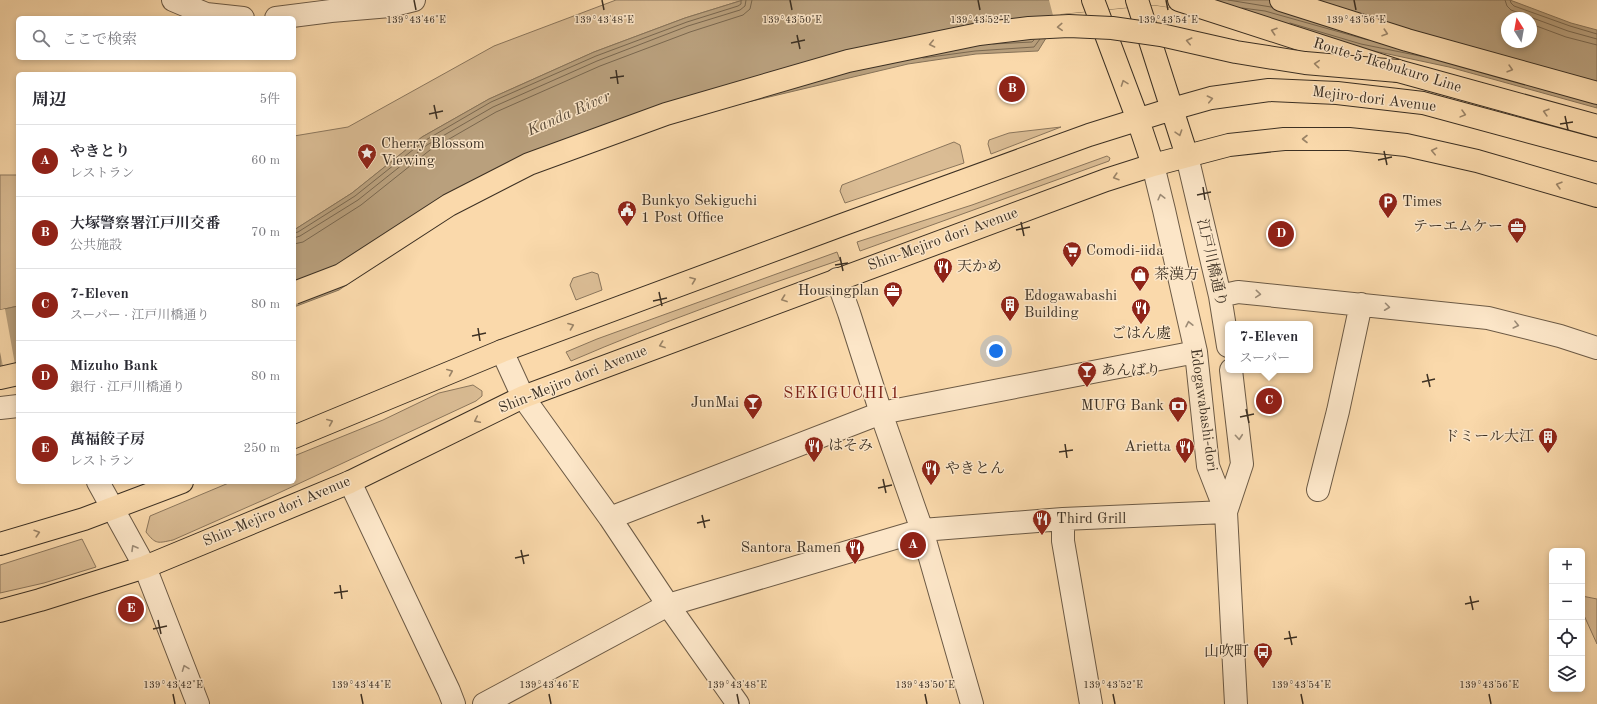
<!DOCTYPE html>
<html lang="ja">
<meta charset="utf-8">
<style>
body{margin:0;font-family:"Old Standard TT","Noto Serif JP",serif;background:#f2f2f3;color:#2b2b33}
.controls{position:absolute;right:12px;bottom:12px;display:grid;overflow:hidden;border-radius:6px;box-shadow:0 2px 6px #0003}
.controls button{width:36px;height:36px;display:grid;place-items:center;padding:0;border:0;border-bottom:1px solid #e1e1e2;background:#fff;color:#2b2b33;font:20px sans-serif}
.compass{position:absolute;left:1501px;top:12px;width:36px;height:36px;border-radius:50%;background:#fff;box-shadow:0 2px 6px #0003;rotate:349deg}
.you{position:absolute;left:996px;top:351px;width:14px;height:14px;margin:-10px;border:3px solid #fff;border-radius:50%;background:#1a73e8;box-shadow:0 0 0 6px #1a73e833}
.badge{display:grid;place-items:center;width:26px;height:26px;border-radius:50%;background:#8f2418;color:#fff;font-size:13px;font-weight:700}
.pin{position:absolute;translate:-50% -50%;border:2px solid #fff;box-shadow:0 1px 4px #0006}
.popup{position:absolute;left:1225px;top:321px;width:88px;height:52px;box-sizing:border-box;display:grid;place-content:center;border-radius:6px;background:#fff;filter:drop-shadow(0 1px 3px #0005);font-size:13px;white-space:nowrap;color:#7c7c81}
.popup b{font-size:15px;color:#2b2b33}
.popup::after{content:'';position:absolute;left:50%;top:100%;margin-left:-8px;border:8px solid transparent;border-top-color:#fff}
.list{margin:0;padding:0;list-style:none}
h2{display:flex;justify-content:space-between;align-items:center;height:52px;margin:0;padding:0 16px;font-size:17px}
h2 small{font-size:13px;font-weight:400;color:#7c7c81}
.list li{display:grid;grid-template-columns:26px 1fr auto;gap:12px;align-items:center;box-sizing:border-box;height:72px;padding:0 16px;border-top:1px solid #e1e1e2}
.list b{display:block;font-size:15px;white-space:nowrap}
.list p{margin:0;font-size:13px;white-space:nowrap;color:#7c7c81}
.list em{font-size:13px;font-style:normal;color:#7c7c81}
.icon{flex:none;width:22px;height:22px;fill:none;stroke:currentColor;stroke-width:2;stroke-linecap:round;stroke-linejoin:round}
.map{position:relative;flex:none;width:1597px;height:704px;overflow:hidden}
.search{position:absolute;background:#fff;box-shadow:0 2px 6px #0003;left:16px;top:16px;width:280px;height:44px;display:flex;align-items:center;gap:10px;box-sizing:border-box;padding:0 14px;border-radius:6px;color:#7c7c81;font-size:15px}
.panel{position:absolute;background:#fff;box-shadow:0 2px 6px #0003;left:16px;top:72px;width:280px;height:412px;border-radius:6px}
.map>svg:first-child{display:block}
.green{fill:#dabc94;stroke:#8b765c}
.water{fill:#b9a07d;stroke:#877359;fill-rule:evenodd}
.pier{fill:#fad9ab}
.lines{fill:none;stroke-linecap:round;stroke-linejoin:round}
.shore{stroke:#7a6850;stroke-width:1}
.minor-casing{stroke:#6c5a45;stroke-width:24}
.major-casing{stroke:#3c3023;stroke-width:24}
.highway-casing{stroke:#3c3023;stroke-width:24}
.minor{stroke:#fce6c8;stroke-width:22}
.major{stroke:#fad9ab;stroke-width:22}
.highway{stroke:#fad9ab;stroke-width:22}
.highway-bridge-casing{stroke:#3c3023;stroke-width:24;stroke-linecap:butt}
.highway-bridge{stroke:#fad9ab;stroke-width:22}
.oneway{stroke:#9b8467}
.oneway2{stroke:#9c8b76}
.ticks{fill:none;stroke:#3c3023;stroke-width:1.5}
.labels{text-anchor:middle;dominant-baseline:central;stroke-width:3;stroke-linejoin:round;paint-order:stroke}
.street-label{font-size:15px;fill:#3c3023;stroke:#fce6c8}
.poi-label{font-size:15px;fill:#3c3023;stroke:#fce6c8;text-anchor:start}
.water-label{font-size:16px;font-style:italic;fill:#5b4c3a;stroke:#fce6c8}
.neighbourhood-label{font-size:16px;letter-spacing:1px;fill:#7a1f14;stroke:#fce6c8}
.ticks-label{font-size:10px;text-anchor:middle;fill:#3c3023;stroke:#fce6c8;stroke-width:3;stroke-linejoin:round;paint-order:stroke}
</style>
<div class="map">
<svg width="1597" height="704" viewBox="0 0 1597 704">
<rect width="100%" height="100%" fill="#fad9ab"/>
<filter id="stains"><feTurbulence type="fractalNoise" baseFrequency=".005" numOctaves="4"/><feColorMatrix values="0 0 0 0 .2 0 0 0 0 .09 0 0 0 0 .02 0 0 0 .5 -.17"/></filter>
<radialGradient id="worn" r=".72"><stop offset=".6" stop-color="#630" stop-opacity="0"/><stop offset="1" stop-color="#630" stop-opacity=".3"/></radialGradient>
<path class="green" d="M 616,0 L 743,0 L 685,18 L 594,52 L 489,99 L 422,137 L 352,193 L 294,230 L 294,136 L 348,127 L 494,46 Z
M 1061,127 L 991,154 L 988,144 L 989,140 L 1009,133 Z
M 954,142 L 960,145 L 964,163 L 845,203 L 840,191 L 842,185 Z
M 1107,156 L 1110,158 L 1109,161 L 860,251 L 857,242 L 972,205 Z
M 0,175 L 18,175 L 18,306 L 0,310 Z
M 837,252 L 840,260 C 749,291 659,323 571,361 L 566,352 L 597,339 Z
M 592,272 L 598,274 L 602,290 L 576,300 L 570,285 L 573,278 Z
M 473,385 L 482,391 L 482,396 L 476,401 L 268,498 L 173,540 C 158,543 156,545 146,532 L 150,516 L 231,482 L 294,482 L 294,456 L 383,420 L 439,393 Z
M 82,539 L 96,567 L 44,583 L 0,593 L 0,565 Z
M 1582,596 L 1597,599 L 1597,644 L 1582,611 Z"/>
<path class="water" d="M 743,0 L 1510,0 L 1571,23 L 1597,30 L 1597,108 L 1449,67 L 1360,48 L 1263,20 L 1154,5 L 1061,14 L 1038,51 L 976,54 L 908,64 L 710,111 L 577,154 L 492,192 L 424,232 L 339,290 L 294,307 L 294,230 L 352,193 L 422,137 L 489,99 L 594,52 L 685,18 ZM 1507,18 L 1531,18 L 1531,42 L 1507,42 Z
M 18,306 L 18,383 L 0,386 L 0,310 Z"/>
<path class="pier" d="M 1049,0 L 1178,0 L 1181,9 L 1154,5 L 1061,14 L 1055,23 Z
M 5,309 L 18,381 L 7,385 L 0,352 L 0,310 Z"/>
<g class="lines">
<path class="shore" d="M 1228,0 L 1271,7
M 1505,0 L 1507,6 L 1511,10 L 1568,31 L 1597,39
M 1510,0 L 1511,3 L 1514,6 L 1570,26 L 1597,34
M 1242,8 L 1265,11 L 1368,40
M 1290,23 L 1361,44 L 1425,57
M 1531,24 L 1566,37 L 1597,45
M 993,44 L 1032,42 L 1034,40
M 923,58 L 975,51 L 1034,47 L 1040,39
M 294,233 L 298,232 L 355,196 L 424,141 L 491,102 L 596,56 L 687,22 L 738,6 L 741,4 L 741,0
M 294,238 L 300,236 L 358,200 L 427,145 L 493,107 L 597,61 L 688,26 L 740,10 L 745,6 L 746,0
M 294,244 L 303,242 L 361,205 L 430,150 L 496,112 L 600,66 L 690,32 L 743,15 L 750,9 L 752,0"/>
<defs>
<path id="minor" d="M 173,0 L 206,14 L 243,18
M 276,18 L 331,11 L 390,6 L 414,0
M 1187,156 L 1220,296 L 1228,346
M 1153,165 L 1164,210 L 1196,352 L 1208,466 L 1226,512 L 1236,704
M 837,279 L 849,313 L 881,413 L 922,530 L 972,704
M 1220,296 L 1238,292 L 1488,318 L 1560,336 L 1597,348
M 502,351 L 523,397 L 610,518 L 668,605 L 738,704
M 0,408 L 18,406
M 98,482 L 145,567 L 198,704
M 350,482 L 449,691 L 454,704
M 1318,490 L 1338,411 L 1361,304
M 1226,512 L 1242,464 L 1231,370
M 610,518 L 881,413 L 1196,352
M 1063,519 L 1063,541 L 1091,704
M 484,704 L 668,605 L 922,530 L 1063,519 L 1226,512"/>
<path id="major" d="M 1093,0 L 1138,120 L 1153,165
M 1137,0 L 1187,156
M 294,437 L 502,351 L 839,226 L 1089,135 L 1172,109 L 1211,98 L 1269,90 L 1337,93 L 1423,103 L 1597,150
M 0,544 L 84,519 L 182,482
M 0,611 L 40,600 L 145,567 L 350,482 L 523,397 L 1106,180 L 1153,165 L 1229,145 L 1284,139 L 1349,139 L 1406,145 L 1477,161 L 1597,196"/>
<path id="highway" d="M 1179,0 L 1398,71 L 1597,126
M 1281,0 L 1407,40 L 1597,93
M 0,378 L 18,374"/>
</defs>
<use href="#minor" class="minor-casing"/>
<use href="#major" class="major-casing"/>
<use href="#highway" class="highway-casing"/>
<use href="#minor" class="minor"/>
<use href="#major" class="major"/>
<use href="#highway" class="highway"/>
<defs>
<path id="highway-bridge" d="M 294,293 L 341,275 L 449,205 L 529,164 L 666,114 L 848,61 L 979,34 L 1029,28 L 1069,26 L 1112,28 L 1161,35 L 1236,52 L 1305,63 L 1398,71"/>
</defs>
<use href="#highway-bridge" class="highway-bridge-casing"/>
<use href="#highway-bridge" class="highway-bridge"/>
</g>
<defs><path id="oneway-chevron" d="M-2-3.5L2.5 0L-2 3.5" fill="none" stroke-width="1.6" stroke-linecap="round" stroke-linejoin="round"/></defs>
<g class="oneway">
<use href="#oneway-chevron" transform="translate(1060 27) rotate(177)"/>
<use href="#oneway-chevron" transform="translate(1274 31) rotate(-162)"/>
<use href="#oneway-chevron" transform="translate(1385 33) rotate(18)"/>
<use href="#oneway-chevron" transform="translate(1189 41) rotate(-167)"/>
<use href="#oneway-chevron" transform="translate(932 44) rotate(168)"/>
<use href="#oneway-chevron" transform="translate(1317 64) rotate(-175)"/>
<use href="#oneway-chevron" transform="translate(1510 69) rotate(16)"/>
<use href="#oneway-chevron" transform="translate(1124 83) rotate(-110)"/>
<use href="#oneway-chevron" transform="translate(1210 99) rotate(-12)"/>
<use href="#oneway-chevron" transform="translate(1546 112) rotate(-164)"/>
<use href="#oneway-chevron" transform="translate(1463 114) rotate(15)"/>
<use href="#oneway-chevron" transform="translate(1179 133) rotate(72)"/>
<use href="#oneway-chevron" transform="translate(1305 139) rotate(-180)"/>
<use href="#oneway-chevron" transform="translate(1434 151) rotate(-167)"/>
<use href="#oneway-chevron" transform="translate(1116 177) rotate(163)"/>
<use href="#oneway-chevron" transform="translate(1559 185) rotate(-164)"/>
<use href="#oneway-chevron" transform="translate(693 280) rotate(-21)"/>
<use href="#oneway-chevron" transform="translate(784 299) rotate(160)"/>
<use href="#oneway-chevron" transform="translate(571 326) rotate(-21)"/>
<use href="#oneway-chevron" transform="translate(662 345) rotate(160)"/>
<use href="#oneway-chevron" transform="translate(450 372) rotate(-23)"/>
<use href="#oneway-chevron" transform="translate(477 420) rotate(154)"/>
<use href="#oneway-chevron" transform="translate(330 422) rotate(-23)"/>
<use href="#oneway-chevron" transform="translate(37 533) rotate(-17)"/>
</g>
<g class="oneway2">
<use href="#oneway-chevron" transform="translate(1161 197) rotate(-104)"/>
<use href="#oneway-chevron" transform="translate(1258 294) rotate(5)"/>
<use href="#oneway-chevron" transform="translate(1387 307) rotate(7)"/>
<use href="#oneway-chevron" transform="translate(1189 324) rotate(-102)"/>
<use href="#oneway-chevron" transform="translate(1516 325) rotate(14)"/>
<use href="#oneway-chevron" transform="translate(1239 437) rotate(85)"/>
<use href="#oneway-chevron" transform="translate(134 548) rotate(-120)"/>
<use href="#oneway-chevron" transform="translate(185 668) rotate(-111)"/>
</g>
<path class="ticks" d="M 414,0 L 416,10M 602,0 L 604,10M 790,0 L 792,10M 978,0 L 980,10M 1166,0 L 1168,10M 1354,0 L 1356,10M 797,35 L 800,49M 791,43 L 805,40M 616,70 L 618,84M 610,78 L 624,76M 434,105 L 437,119M 429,114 L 443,111M 1565,116 L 1568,130M 1560,124 L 1573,122M 1384,151 L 1387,165M 1378,160 L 1392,157M 1203,187 L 1205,200M 1197,195 L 1211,192M 1021,222 L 1024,236M 1016,230 L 1030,227M 840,257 L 843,271M 835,265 L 848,263M 659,292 L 662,306M 653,301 L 667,298M 478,328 L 480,341M 472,336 L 486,333M 1427,374 L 1430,387M 1422,382 L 1435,379M 1246,409 L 1249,423M 1240,417 L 1254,414M 1065,444 L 1067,458M 1059,452 L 1073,450M 883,479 L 886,493M 878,488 L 892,485M 702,515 L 705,528M 697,523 L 710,520M 521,550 L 524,564M 515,558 L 529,555M 340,585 L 342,599M 334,593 L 348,591M 1470,596 L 1473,610M 1465,604 L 1479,601M 158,620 L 161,634M 153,629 L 167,626M 1289,631 L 1292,645M 1284,639 L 1297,637M 173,694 L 175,704M 361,694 L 363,704M 549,694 L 551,704M 737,694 L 739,704M 925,694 L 927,704M 1113,694 L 1115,704M 1301,694 L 1303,704M 1489,694 L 1491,704"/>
<defs>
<symbol id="sight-pin" viewBox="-11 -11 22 30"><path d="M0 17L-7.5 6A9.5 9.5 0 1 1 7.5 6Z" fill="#8f2418" stroke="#fce6c8"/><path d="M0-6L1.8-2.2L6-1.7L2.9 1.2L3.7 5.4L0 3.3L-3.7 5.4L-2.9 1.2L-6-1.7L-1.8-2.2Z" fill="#fff"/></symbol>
<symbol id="parking-pin" viewBox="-11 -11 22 30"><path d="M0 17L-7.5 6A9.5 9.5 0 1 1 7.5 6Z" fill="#8f2418" stroke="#fce6c8"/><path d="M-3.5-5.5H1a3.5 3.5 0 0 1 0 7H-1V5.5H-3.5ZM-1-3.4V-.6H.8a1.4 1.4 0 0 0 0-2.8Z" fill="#fff"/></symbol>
<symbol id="civic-pin" viewBox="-11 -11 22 30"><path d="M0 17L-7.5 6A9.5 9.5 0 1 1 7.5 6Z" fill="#8f2418" stroke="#fce6c8"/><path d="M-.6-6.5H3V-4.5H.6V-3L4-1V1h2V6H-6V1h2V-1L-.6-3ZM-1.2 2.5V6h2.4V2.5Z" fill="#fff"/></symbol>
<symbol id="office-pin" viewBox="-11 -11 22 30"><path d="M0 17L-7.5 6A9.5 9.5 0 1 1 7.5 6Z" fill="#8f2418" stroke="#fce6c8"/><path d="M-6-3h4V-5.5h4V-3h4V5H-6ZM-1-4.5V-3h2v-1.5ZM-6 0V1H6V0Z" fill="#fff"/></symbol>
<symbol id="supermarket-pin" viewBox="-11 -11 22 30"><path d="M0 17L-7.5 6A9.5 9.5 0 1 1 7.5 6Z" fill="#8f2418" stroke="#fce6c8"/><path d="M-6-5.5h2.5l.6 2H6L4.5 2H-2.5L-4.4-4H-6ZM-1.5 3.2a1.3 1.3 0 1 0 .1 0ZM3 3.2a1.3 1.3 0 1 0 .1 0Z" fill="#fff"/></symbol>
<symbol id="restaurant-pin" viewBox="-11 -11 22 30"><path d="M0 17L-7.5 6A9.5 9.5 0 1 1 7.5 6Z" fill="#8f2418" stroke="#fce6c8"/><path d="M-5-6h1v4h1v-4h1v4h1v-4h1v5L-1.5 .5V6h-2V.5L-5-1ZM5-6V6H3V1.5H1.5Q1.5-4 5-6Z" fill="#fff"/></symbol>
<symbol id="shop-pin" viewBox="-11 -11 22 30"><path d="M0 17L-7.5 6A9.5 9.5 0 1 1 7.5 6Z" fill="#8f2418" stroke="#fce6c8"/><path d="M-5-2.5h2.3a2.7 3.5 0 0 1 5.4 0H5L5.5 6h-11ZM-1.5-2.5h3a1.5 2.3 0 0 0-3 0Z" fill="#fff"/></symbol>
<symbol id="building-pin" viewBox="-11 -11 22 30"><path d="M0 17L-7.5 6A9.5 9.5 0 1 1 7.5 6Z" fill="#8f2418" stroke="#fce6c8"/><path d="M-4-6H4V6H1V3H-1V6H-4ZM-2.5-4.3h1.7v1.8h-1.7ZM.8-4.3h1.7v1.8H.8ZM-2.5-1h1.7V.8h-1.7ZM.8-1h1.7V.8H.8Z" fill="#fff"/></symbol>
<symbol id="bar-pin" viewBox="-11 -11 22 30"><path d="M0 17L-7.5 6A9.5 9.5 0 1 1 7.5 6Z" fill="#8f2418" stroke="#fce6c8"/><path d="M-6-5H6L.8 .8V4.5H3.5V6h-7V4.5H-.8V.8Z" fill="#fff"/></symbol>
<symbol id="bank-pin" viewBox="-11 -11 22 30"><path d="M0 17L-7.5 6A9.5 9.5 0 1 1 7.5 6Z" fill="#8f2418" stroke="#fce6c8"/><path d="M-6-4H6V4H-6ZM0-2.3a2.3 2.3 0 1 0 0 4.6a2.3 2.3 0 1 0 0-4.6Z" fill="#fff"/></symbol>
<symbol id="bus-pin" viewBox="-11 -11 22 30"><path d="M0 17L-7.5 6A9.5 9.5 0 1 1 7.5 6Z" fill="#8f2418" stroke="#fce6c8"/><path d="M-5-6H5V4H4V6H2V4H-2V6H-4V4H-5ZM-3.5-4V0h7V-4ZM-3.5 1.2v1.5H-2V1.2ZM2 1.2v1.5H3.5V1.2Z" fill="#fff"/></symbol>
</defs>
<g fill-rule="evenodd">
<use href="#sight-pin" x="356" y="142" width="22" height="30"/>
<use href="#parking-pin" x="1377" y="191" width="22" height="30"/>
<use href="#civic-pin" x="616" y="199" width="22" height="30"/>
<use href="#office-pin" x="1506" y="216" width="22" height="30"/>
<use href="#supermarket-pin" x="1061" y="240" width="22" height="30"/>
<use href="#restaurant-pin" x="932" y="256" width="22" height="30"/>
<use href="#shop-pin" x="1129" y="264" width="22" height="30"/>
<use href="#office-pin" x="882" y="280" width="22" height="30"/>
<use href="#building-pin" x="999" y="294" width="22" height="30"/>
<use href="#restaurant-pin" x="1130" y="297" width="22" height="30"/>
<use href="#bar-pin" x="1076" y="360" width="22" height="30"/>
<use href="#bar-pin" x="742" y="392" width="22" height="30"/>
<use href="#bank-pin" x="1167" y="395" width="22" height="30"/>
<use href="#building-pin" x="1537" y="426" width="22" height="30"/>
<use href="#restaurant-pin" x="803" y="435" width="22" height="30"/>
<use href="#restaurant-pin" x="1174" y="436" width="22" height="30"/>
<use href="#restaurant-pin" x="920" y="458" width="22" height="30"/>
<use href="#restaurant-pin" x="1031" y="508" width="22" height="30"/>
<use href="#restaurant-pin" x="844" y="537" width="22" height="30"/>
<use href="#bus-pin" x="1252" y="641" width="22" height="30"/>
</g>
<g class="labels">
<g class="street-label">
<text transform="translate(1387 66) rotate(17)">Route 5 Ikebukuro Line</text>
<text transform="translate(1374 100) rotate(7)">Mejiro-dori Avenue</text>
<text transform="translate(943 240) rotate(-20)">Shin-Mejiro dori Avenue</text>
<text transform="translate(1211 263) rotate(77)">江戸川橋通り</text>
<text transform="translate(573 380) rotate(-22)">Shin-Mejiro dori Avenue</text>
<text transform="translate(1203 410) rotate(82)">Edogawabashi-dori</text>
<text transform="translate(277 512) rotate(-23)">Shin-Mejiro dori Avenue</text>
</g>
<g class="poi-label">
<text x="381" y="144">Cherry Blossom<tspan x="381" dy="17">Viewing</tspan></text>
<text x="641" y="201">Bunkyo Sekiguchi<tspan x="641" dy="17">1 Post Office</tspan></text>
<text x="1402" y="202">Times</text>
<text x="1503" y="227" text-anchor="end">テーエムケー</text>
<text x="1086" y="251">Comodi-iida</text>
<text x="957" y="267">天かめ</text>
<text x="1154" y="275">茶漢方</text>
<text x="879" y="291" text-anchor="end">Housingplan</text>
<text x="1024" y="296">Edogawabashi<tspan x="1024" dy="17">Building</tspan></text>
<text x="1141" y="334" text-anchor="middle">ごはん處</text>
<text x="1101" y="371">あんばり</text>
<text x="739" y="403" text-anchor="end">JunMai</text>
<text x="1164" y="406" text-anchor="end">MUFG Bank</text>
<text x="1534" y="437" text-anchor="end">ドミール大江</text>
<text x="828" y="446">はそみ</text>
<text x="1171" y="447" text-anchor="end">Arietta</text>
<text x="945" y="469">やきとん</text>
<text x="1056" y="519">Third Grill</text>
<text x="841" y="548" text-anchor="end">Santora Ramen</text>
<text x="1249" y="652" text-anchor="end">山吹町</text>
</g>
<g class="water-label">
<text transform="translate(569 114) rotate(-24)">Kanda River</text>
</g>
<g class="neighbourhood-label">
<text x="842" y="394">SEKIGUCHI 1</text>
</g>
</g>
<g class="ticks-label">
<text x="416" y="23">139°43'46"E</text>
<text x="604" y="23">139°43'48"E</text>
<text x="792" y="23">139°43'50"E</text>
<text x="980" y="23">139°43'52"E</text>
<text x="1168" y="23">139°43'54"E</text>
<text x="1356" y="23">139°43'56"E</text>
<text x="173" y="688">139°43'42"E</text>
<text x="361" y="688">139°43'44"E</text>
<text x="549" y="688">139°43'46"E</text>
<text x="737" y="688">139°43'48"E</text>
<text x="925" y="688">139°43'50"E</text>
<text x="1113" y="688">139°43'52"E</text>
<text x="1301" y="688">139°43'54"E</text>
<text x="1489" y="688">139°43'56"E</text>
</g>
<rect width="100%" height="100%" filter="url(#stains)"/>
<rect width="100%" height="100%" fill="url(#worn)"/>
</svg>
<div class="controls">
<button>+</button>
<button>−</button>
<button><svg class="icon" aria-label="locate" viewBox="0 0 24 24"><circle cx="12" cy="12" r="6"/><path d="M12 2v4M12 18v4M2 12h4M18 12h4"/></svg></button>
<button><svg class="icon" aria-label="layers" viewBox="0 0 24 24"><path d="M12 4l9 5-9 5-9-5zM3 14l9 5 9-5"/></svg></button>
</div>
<svg class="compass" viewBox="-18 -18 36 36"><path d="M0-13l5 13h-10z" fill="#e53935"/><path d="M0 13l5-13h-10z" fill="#7c7c81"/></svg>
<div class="you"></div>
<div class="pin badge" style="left:913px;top:545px">A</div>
<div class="pin badge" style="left:1012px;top:89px">B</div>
<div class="pin badge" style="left:1269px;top:401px">C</div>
<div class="popup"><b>7-Eleven</b>スーパー</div>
<div class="pin badge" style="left:1281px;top:234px">D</div>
<div class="pin badge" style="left:131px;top:609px">E</div>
<div class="search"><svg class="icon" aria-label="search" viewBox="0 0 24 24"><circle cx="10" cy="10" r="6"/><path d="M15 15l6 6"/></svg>ここで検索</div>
<section class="panel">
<h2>周辺<small>5件</small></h2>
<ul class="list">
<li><span class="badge">A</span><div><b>やきとり</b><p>レストラン</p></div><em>60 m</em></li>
<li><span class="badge">B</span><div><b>大塚警察署江戸川交番</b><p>公共施設</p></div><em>70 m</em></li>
<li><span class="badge">C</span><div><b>7-Eleven</b><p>スーパー · 江戸川橋通り</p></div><em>80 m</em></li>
<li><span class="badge">D</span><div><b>Mizuho Bank</b><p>銀行 · 江戸川橋通り</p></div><em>80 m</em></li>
<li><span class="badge">E</span><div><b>萬福餃子房</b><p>レストラン</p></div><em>250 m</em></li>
</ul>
</section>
</div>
